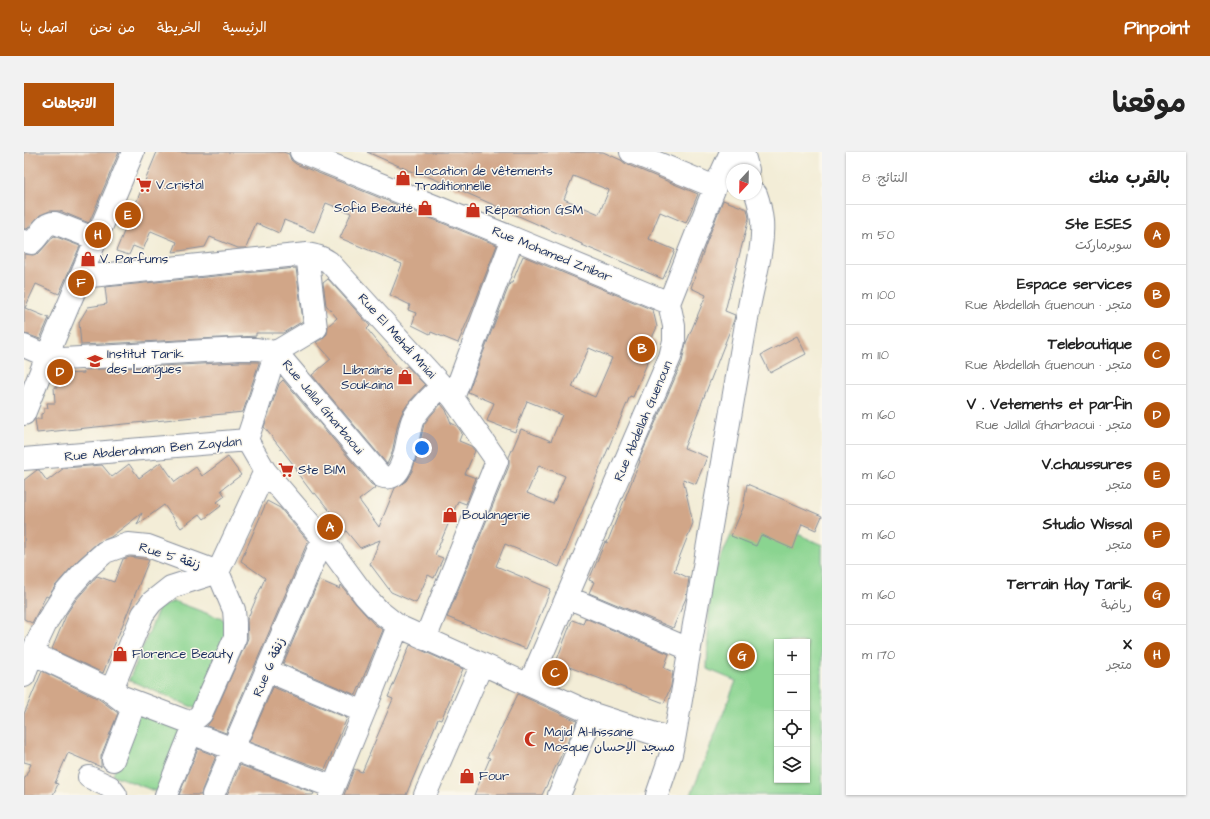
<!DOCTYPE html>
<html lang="ar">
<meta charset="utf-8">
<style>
body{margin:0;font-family:"Architects Daughter","Playpen Sans Arabic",sans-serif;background:#f2f2f2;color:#222;direction:rtl}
.controls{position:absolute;right:12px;bottom:12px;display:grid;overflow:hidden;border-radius:0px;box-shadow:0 1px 3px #0004}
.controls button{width:36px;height:36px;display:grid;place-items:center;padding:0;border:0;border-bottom:1px solid #e0e0e0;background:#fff;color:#222;font:20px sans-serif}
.compass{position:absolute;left:702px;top:12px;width:36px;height:36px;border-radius:50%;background:#fff;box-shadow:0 1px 3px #0004;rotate:202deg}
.you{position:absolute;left:398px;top:296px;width:14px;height:14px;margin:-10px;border:3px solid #fff;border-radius:50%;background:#1a73e8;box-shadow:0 0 0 6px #1a73e833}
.badge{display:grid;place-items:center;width:26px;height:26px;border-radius:50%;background:#b45309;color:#fff;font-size:13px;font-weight:700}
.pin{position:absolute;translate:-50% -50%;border:2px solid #fff;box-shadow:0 1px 4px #0006}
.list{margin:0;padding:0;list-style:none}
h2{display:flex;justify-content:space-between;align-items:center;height:52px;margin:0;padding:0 16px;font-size:17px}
h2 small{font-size:13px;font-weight:400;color:#767676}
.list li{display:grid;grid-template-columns:26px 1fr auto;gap:12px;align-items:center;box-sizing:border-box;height:60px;padding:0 16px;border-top:1px solid #e0e0e0}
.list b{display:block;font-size:15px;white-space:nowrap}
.list p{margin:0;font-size:13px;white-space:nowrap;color:#767676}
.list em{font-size:13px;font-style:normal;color:#767676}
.icon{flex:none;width:22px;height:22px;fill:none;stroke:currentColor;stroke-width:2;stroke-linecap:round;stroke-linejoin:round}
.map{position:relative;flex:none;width:798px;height:643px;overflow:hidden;direction:ltr;border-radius:0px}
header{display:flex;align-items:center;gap:24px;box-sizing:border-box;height:56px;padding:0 20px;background:#b45309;color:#fff}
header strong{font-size:19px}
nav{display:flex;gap:22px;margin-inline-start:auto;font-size:14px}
.intro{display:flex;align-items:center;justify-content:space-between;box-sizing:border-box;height:96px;padding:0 24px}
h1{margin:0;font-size:28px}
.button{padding:10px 18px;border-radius:0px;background:#b45309;color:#fff;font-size:14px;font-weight:700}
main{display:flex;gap:24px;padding:0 24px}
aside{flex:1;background:#fff;border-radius:0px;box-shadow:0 1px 3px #0004}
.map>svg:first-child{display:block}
.green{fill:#8ad490;stroke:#528277;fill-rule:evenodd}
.building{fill:#d1a688;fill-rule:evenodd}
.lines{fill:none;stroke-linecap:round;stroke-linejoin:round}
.minor-casing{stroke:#878e9a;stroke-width:24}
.minor{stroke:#fff;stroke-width:22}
.labels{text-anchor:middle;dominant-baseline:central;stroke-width:3;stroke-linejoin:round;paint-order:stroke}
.poi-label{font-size:13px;fill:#1b2f5e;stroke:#fbf7ec;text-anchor:start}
.street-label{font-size:13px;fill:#1b2f5e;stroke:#fbf7ec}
</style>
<header>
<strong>Pinpoint</strong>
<nav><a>الرئيسية</a><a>الخريطة</a><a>من نحن</a><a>اتصل بنا</a></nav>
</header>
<div class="intro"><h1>موقعنا</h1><a class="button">الاتجاهات</a></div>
<main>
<aside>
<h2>بالقرب منك<small>النتائج: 8</small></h2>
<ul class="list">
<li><span class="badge">A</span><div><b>Ste ESES</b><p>سوبرماركت</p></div><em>50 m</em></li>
<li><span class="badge">B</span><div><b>Espace services</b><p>متجر · Rue Abdellah Guenoun</p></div><em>100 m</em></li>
<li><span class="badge">C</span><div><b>Teleboutique</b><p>متجر · Rue Abdellah Guenoun</p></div><em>110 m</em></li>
<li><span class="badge">D</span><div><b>V . Vetements et parfin</b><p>متجر · Rue Jallal Gharbaoui</p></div><em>160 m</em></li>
<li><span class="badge">E</span><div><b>V.chaussures</b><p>متجر</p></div><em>160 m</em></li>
<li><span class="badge">F</span><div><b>Studio Wissal</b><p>متجر</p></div><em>160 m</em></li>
<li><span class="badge">G</span><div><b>Terrain Hay Tarik</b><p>رياضة</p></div><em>160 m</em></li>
<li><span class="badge">H</span><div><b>X</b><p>متجر</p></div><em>170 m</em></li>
</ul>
</aside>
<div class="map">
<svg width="798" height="643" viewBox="0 0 798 643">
<rect width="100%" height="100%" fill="#fbf7ec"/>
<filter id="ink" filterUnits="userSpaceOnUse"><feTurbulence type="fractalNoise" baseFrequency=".025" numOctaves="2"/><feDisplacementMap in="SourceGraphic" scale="8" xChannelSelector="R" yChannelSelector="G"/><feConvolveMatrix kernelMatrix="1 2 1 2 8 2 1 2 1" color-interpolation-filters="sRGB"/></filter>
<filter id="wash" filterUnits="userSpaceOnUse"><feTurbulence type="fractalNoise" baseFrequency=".012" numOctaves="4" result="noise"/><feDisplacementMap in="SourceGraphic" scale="16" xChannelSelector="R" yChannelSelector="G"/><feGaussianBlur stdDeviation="0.9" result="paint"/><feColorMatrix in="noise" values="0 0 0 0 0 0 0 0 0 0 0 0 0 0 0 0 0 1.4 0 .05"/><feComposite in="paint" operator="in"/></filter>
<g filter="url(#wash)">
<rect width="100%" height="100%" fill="#f3edd7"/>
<path class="green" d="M 719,357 L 798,393 L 798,643 L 667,643 L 712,529 L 683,517 L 686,429 ZM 753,490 L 783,490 L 783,628 L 753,628 Z
M 150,449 L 206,470 L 175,558 L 105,528 L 135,456 Z
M 114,555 L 164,570 L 136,641 L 89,623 Z"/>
<g id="blocks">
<path class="building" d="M 0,0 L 95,0 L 65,71 L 36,59 L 26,59 L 16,63 L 3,77 L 0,77 Z
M 133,0 L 259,0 L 265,2 L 267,8 L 272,12 L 473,93 L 448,158 L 434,191 L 407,180 L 406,182 L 388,173 L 392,161 L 384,158 L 386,153 L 366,143 L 378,112 L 316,86 L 327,61 L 302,51 L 290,80 L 260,68 L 255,81 L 232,71 L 222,96 L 214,96 L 186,85 L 181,95 L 149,100 L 153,90 L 127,79 L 119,98 L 109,94 L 105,103 L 92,99 Z
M 343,0 L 579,0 L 597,8 L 602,12 L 674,42 L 662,71 L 636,60 L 625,87 L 651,98 L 639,127 L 558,93 L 558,92 L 429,35 L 391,19 L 391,21 ZM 549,24 L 585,38 L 575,62 L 540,47 Z
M 699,48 L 723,57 L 725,66 L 701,159 L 711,163 L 710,168 L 660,296 L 683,305 L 672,332 L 659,327 L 669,371 L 650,419 L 665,426 L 662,446 L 649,476 L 565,441 L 570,430 L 565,428 L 581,390 L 583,391 L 616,309 L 615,308 L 658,210 L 662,191 L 682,143 L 667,136 L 682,92 Z
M 30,84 L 56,94 L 35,142 L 12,132 L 1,156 L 25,166 L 16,187 L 5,183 L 0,182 L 0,102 L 9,103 L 15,101 Z
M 499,104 L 629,158 L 633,175 L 627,188 L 632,190 L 609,245 L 606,244 L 535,415 L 481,392 L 472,414 L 527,437 L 502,497 L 423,465 L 485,314 L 485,305 L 497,277 L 527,289 L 538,263 L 503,249 L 491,280 L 463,269 L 470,251 L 444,240 L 486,131 L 488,131 ZM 565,196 L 588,206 L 571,245 L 548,235 ZM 515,313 L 541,324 L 529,352 L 503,341 Z
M 272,116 L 279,169 L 259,181 L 232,181 L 232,184 L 215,185 L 57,193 L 55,170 L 64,155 L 83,152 L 81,135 Z
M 304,127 L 346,174 L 343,177 L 377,218 L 383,214 L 401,233 L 385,250 L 378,261 L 374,271 L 368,301 L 363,312 L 288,223 L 307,207 L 292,190 L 298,187 L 303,182 L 304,174 L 313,166 L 302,153 L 299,131 Z
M 773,184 L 782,202 L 746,221 L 737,203 Z
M 216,210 L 235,210 L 235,211 L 219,260 L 13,281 L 11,267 L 17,267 L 17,262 L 20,261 L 20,256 L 24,256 L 23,251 L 31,251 L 30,235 L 33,235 L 33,231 L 37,231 L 37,227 L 39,227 L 39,222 L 60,221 L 59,218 Z
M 259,228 L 347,332 L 352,335 L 335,348 L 355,375 L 371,336 L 382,329 L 388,319 L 392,307 L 400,272 L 408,262 L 417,252 L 422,258 L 427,271 L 433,274 L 438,281 L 435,289 L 447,294 L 451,299 L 441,322 L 452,326 L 442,352 L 434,349 L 411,403 L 419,406 L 410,426 L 404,423 L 392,451 L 367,440 L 346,412 L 356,388 L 336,396 L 291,341 L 289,342 L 271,318 L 273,317 L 240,275 L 255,232 Z
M 204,305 L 217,323 L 197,338 L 201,344 L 193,350 L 197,354 L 180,367 L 176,362 L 157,376 L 140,353 L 113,373 L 118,361 L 87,385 L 73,391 L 54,408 L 32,433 L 24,445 L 22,444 L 8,471 L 0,467 L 0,328 L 13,318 L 15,318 L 23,329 L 40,316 L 78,313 L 88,325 L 105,312 L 115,326 L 137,310 L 151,330 L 172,315 L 178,324 Z
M 723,332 L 798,364 L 792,378 L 778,372 L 769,397 L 737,383 L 732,394 L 707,384 L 719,356 Z
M 243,349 L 256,356 L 284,389 L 202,581 L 183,574 L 188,567 L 222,491 L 224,486 L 223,468 L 241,426 L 217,409 Z
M 106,405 L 125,408 L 79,521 L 28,497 L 43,461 L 51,449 L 73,424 L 90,430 L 99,407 Z
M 295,428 L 316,437 L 317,433 L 332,452 L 350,472 L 359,478 L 332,543 L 259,512 Z
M 561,466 L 645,502 L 640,516 L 649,520 L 647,534 L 640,551 L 532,510 L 548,468 L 559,472 Z
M 386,493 L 439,517 L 417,568 L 414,567 L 382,643 L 320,643 L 330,617 L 338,620 L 369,547 L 364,545 Z
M 18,519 L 75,547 L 94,561 L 77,604 L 77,615 L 44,601 L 31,631 L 34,632 L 29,643 L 0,643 L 0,628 L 7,612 L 0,610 L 0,562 Z
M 249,535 L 323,566 L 301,618 L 225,590 Z
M 494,542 L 553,569 L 546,585 L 518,643 L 450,643 L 466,606 L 463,605 Z
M 174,597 L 192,604 L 178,638 L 177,643 L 155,643 Z
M 216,613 L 290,641 L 289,643 L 203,643 Z"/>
</g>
</g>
<g filter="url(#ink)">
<use href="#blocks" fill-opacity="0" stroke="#878e9a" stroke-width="1"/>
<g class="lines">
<defs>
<path id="minor" d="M 277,0 L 489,86 L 645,151
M 607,0 L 691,35
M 719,0 L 724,18
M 0,89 L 7,91 C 16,85 19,70 31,71 L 72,87
M 57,125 L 283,102 C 292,104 298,105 305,110 L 429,246 L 473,309 L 401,487
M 0,194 L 23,204
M 21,208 L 216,197 L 233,197 L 252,200 L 357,324 C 383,335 382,280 389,267 C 396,254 408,244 418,234
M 429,246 L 489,86
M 0,262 L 23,204 L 109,0
M 223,288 L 241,319 L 299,387 L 341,444 L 355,459 L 374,474 L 569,562 L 650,588
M 223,288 L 252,200 L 292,176 L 283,102
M 0,307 L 223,288
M 194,420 L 210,458 L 211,471 L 211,486 L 177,562 C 172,567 169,569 162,569 L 96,544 C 92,540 90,537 90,532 L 119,462 L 128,450 L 147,435 Z
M 543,445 L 665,497
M 8,501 L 82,536 L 103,552 L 110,553 L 89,608
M 244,519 L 340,560
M 0,524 L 8,501 L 23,469 L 41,441 L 62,417 L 81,400 L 104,392 L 124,394 L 194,420 L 241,319
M 505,533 L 646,205 L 650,189 L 650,174 L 645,151 L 691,35 L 707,0
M 65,625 L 86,635 L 92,643
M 142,643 L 167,581 L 309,635
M 189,643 L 299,387
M 306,643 L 340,560 L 374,474
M 401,643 L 458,512
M 535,643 L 569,562
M 633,643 L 647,602 L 650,588 L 725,155 C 730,128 740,97 738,69 C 737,60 735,50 732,42"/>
</defs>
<use href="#minor" class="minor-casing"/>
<use href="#minor" class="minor"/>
</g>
</g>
<defs>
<symbol id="shop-bare" viewBox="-9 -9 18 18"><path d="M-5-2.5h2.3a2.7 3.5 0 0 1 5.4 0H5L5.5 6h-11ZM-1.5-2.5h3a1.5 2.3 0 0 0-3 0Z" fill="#c8321e" stroke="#fbf7ec" stroke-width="2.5" paint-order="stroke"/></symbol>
<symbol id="supermarket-bare" viewBox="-9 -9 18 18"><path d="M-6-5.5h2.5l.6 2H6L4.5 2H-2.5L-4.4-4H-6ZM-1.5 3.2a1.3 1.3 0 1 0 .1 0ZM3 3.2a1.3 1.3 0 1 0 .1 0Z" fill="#c8321e" stroke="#fbf7ec" stroke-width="2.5" paint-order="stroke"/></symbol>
<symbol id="school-bare" viewBox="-9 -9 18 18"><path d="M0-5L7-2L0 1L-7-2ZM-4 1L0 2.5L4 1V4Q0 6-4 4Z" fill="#c8321e" stroke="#fbf7ec" stroke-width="2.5" paint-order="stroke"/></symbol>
<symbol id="mosque-bare" viewBox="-9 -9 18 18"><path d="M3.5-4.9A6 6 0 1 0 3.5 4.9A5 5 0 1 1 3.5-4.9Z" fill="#c8321e" stroke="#fbf7ec" stroke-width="2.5" paint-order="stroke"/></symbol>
</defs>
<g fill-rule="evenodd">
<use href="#shop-bare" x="368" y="15" width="22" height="22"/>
<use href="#supermarket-bare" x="109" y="22" width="22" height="22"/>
<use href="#shop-bare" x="390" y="45" width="22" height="22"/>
<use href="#shop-bare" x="438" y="47" width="22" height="22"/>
<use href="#shop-bare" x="53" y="96" width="22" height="22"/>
<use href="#school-bare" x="60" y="198" width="22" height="22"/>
<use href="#shop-bare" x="370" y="214" width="22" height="22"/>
<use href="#supermarket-bare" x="251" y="307" width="22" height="22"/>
<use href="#shop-bare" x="415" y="352" width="22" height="22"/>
<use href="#shop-bare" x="85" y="491" width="22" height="22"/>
<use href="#mosque-bare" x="497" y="576" width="22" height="22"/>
<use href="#shop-bare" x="432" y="613" width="22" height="22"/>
</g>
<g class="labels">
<g class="poi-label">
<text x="391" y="19">Location de vêtements<tspan x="391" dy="15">Traditionnelle</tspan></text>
<text x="132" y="33">V.cristal</text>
<text x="389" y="56" text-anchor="end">Sofia Beauté</text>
<text x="461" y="58">Réparation GSM</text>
<text x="76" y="107">V. Parfums</text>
<text x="83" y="202">Institut Tarik<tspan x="83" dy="15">des Langues</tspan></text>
<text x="369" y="218" text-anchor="end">Librairie<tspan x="369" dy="15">Soukaina</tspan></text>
<text x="274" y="318">Ste BIM</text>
<text x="438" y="363">Boulangerie</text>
<text x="108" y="502">Florence Beauty</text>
<text x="520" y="580">Majid Al-Ihssane<tspan x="520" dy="15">Mosque مسجد الإحسان</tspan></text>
<text x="455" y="624">Four</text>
</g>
<g class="street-label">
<text transform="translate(528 102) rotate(22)">Rue Mohamed Znibar</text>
<text transform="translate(373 184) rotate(48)">Rue El Mehdi Mniai</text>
<text transform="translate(299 255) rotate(50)">Rue Jallal Gharbaoui</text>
<text transform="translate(619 269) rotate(-67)">Rue Abdellah Guenoun</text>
<text transform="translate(129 297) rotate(-5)">Rue Abderahman Ben Zaydan</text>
<text transform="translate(146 404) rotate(17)">Rue 5 زنقة</text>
<text transform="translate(245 515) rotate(-67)">Rue 6 زنقة</text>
</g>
</g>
</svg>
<div class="controls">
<button>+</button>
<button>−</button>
<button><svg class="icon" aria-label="locate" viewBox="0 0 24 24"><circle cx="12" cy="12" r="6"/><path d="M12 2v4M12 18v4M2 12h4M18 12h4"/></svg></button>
<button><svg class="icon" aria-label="layers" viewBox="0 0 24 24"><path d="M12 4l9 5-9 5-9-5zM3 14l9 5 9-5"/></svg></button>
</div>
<svg class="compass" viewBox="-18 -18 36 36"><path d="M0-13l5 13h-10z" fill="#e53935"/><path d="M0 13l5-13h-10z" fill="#767676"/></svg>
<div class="you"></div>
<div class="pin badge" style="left:306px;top:375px">A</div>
<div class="pin badge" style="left:618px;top:197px">B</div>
<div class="pin badge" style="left:531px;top:521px">C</div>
<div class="pin badge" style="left:36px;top:220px">D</div>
<div class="pin badge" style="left:104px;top:63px">E</div>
<div class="pin badge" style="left:57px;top:131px">F</div>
<div class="pin badge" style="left:718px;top:504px">G</div>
<div class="pin badge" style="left:74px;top:83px">H</div>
</div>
</main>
